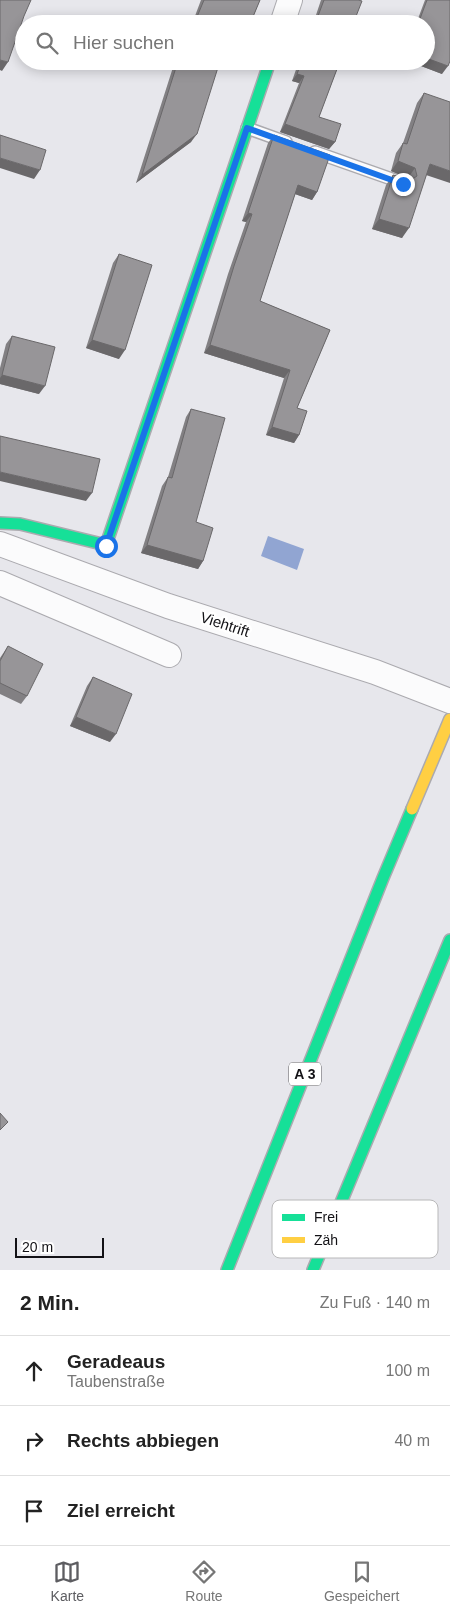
<!DOCTYPE html>
<html lang="de">
<meta charset="utf-8">
<style>
body{margin:0;font-family:Helvetica,sans-serif;background:#f6f6f6;color:#222}
.scale{position:absolute;left:15px;bottom:12px;width:89px;box-sizing:border-box;padding-left:5px;border:2px solid #131216;border-top:0;font-size:14px;line-height:18px;white-space:nowrap;color:#131216;-webkit-text-stroke:4px #fff;paint-order:stroke}
.stop{position:absolute;width:15px;height:15px;margin:-11px;border:4px solid #1a73e8;border-radius:50%;background:#fff}
.stop.end{background:#1a73e8;border-color:#fff;box-shadow:0 1px 5px #0008}
.list{margin:0;padding:0;list-style:none}
h2{display:flex;justify-content:space-between;align-items:center;height:65px;margin:0;padding:0 20px;font-size:21px}
h2 small{font-size:16px;font-weight:400;color:#767676}
.list li{display:grid;grid-template-columns:32px 1fr auto;gap:15px;align-items:center;box-sizing:border-box;height:70px;padding:0 20px;border-top:1px solid #e0e0e0}
.list b{display:block;font-size:19px;white-space:nowrap}
.list p{margin:0;font-size:16px;white-space:nowrap;color:#767676}
.list em{font-size:16px;font-style:normal;color:#767676}
.icon{flex:none;width:28px;height:28px;fill:none;stroke:currentColor;stroke-width:2;stroke-linecap:round;stroke-linejoin:round}
.map{position:relative;flex:none;width:450px;height:1270px;overflow:hidden}
.search{position:absolute;background:#fff;box-shadow:0 2px 12px #0003;left:15px;right:15px;top:15px;height:55px;display:flex;align-items:center;gap:12px;box-sizing:border-box;padding:0 18px;border-radius:28px;color:#767676;font-size:19px}
.sheet{height:275px;background:#fff}
nav{display:flex;justify-content:space-around;align-items:center;box-sizing:border-box;height:70px;border-top:1px solid #e0e0e0;background:#fff;font-size:14px;color:#767676}
nav a{display:grid;justify-items:center;gap:2px}
nav .on{color:#5d5d61}
.map>svg:first-child{display:block}
.water{fill:#91a5d2}
.lines{fill:none;stroke-linecap:round;stroke-linejoin:round}
.lane-casing{stroke:#abaaaf;stroke-width:14}
.street-casing{stroke:#abaaaf;stroke-width:26}
.fast-casing{stroke:#abaaaf;stroke-width:14}
.slow-casing{stroke:#abaaaf;stroke-width:14}
.lane{stroke:#fbfbfc;stroke-width:11}
.street{stroke:#fbfbfc;stroke-width:24}
.fast{stroke:#16e098;stroke-width:11}
.slow{stroke:#ffcf43;stroke-width:11}
.wall{fill:#828083}
.shaded-wall{fill:#6a686a}
.building{fill:#979598;stroke:#6a686a}
.route{stroke:#1a73e8;stroke-width:6}
.labels{text-anchor:middle;dominant-baseline:central;stroke-width:5;stroke-linejoin:round;paint-order:stroke}
.shield{fill:#fff;stroke:#5a595c;stroke-width:1}
.shield-label{font-size:14px;font-weight:bold;fill:#131216}
.street-label{font-size:15px;fill:#131216;stroke:#fff}
.key{fill:#fff;stroke:#b8b8b9;stroke-width:1}
.key-label{font-size:14px;fill:#131216}
</style>
<div class="map">
<svg width="450" height="1270" viewBox="0 0 450 1270">
<rect width="100%" height="100%" fill="#e7e7ec"/>
<path class="water" d="M 268,536 L 304,549 L 297,570 L 261,556 Z"/>
<g class="lines">
<defs>
<path id="lane" d="M 247,128 L 286,142
M 315,152 L 403,183"/>
<path id="street" d="M 282,24 L 290,0
M 0,544 L 168,606 L 375,672 L 450,701
M 0,583 L 169,655"/>
<path id="fast" d="M 0,523 L 20,524 L 106,545 L 270,61
M 227,1270 L 383,878 L 412,809
M 313,1270 L 450,940"/>
<path id="slow" d="M 412,809 L 450,719"/>
</defs>
<use href="#lane" class="lane-casing"/>
<use href="#street" class="street-casing"/>
<use href="#fast" class="fast-casing"/>
<use href="#slow" class="slow-casing"/>
<use href="#lane" class="lane"/>
<use href="#street" class="street"/>
<use href="#fast" class="fast"/>
<use href="#slow" class="slow"/>
</g>
<path class="wall" d="M 201,0 L 260,0 L 250,24 L 192,24 Z
M 321,0 L 358,0 L 353,24 L 313,24 Z
M 425,0 L 450,0 L 442,74 L 408,61 L 426,61 L 426,24 L 416,24 Z
M 175,61 L 220,61 L 191,142 L 136,183 Z
M 299,61 L 340,61 L 319,117 L 335,142 L 329,149 L 280,132 L 299,83 L 292,81 Z
M 424,93 L 426,175 L 402,238 L 372,229 L 386,185 L 393,175 L 409,180 L 408,178 L 391,171 L 396,153 L 403,143 L 417,103 Z
M 274,135 L 317,192 L 312,200 L 295,194 L 260,301 L 330,330 L 297,408 L 299,435 L 294,443 L 266,435 L 284,378 L 204,353 L 228,274 L 246,222 L 242,221 L 268,143 Z
M 119,254 L 119,359 L 86,348 L 113,263 Z
M 12,336 L 39,394 L 0,384 L 0,368 L 6,344 Z
M 191,409 L 196,522 L 203,561 L 198,569 L 141,553 L 162,486 L 168,477 L 186,417 Z
M 8,646 L 27,696 L 21,704 L 0,694 L 0,658 Z
M 93,677 L 110,742 L 70,726 L 87,686 Z"/>
<path class="shaded-wall" d="M 426,58 L 448,66 L 442,74 L 408,61 L 426,61 Z
M 0,60 L 8,62 L 2,71 L 0,70 Z
M 297,74 L 304,76 L 299,83 L 292,81 Z
M 285,124 L 335,142 L 329,149 L 280,132 Z
M 197,134 L 191,142 L 136,183 L 142,175 Z
M 0,158 L 40,170 L 34,179 L 0,168 Z
M 398,161 L 415,168 L 408,178 L 391,171 Z
M 430,164 L 450,171 L 450,183 L 423,174 Z
M 298,185 L 317,192 L 312,200 L 292,193 Z
M 248,213 L 252,214 L 246,222 L 242,221 Z
M 379,219 L 409,228 L 402,238 L 372,229 Z
M 92,340 L 125,350 L 119,359 L 86,348 Z
M 210,345 L 290,370 L 284,378 L 204,353 Z
M 2,375 L 45,386 L 39,394 L 0,384 L 0,378 Z
M 272,427 L 299,435 L 294,443 L 266,435 Z
M 0,472 L 92,493 L 86,501 L 0,481 Z
M 147,545 L 203,561 L 198,569 L 141,553 Z
M 76,717 L 116,734 L 110,742 L 70,726 Z"/>
<path class="building" d="M 0,0 L 31,0 L 24,16 L 8,62 L 0,60 Z
M 204,0 L 260,0 L 250,24 L 237,24 L 233,22 L 232,24 L 194,24 Z
M 324,0 L 358,0 L 362,1 L 353,24 L 315,24 Z
M 427,0 L 450,0 L 450,61 L 448,66 L 426,58 L 426,24 L 418,24 Z
M 178,61 L 220,61 L 197,134 L 142,175 Z
M 302,61 L 340,61 L 319,117 L 341,124 L 335,142 L 285,124 L 304,76 L 297,74 Z
M 424,93 L 450,102 L 450,171 L 430,164 L 409,228 L 379,219 L 393,175 L 411,180 L 417,176 L 415,168 L 398,161 L 403,143 L 407,144 Z
M 0,135 L 46,150 L 40,170 L 0,158 Z
M 274,135 L 330,155 L 317,192 L 298,185 L 260,301 L 330,330 L 297,408 L 307,411 L 299,435 L 272,427 L 290,370 L 210,345 L 234,266 L 252,214 L 248,213 Z
M 119,254 L 152,265 L 125,350 L 92,340 Z
M 12,336 L 55,347 L 45,386 L 2,375 Z
M 191,409 L 225,418 L 196,522 L 213,528 L 203,561 L 147,545 L 168,477 L 172,478 Z
M 0,436 L 100,459 L 92,493 L 0,472 Z
M 8,646 L 43,664 L 27,696 L 0,683 L 0,661 Z
M 93,677 L 132,694 L 116,734 L 76,717 Z
M 0,1113 L 8,1122 L 0,1130 Z"/>
<g class="lines">
<path class="route" d="M 106,546 L 247,128 L 403,184"/>
</g>
<g class="labels">
<rect class="shield" x="289" y="1062.5" width="32" height="23" rx="4"/>
<g class="shield-label">
<text x="305" y="1074">A 3</text>
</g>
<g class="street-label">
<text transform="translate(225 624) rotate(18)">Viehtrift</text>
</g>
</g>
<rect x="272" y="1200" width="166" height="58" rx="8" class="key"/>
<rect x="282" y="1214" width="23" height="7" fill="#16e098"/>
<rect x="282" y="1237" width="23" height="6" fill="#ffcf43"/>
<g class="key-label">
<text x="314" y="1222">Frei</text>
<text x="314" y="1245">Zäh</text>
</g>
</svg>
<div class="scale">20 m</div>
<div class="stop" style="left:106px;top:546px"></div>
<div class="stop end" style="left:403px;top:184px"></div>
<div class="search"><svg class="icon" aria-label="search" viewBox="0 0 24 24"><circle cx="10" cy="10" r="6"/><path d="M15 15l6 6"/></svg>Hier suchen</div>
</div>
<section class="sheet">
<h2>2 Min.<small>Zu Fuß · 140 m</small></h2>
<ul class="list">
<li><svg class="icon" aria-label="ahead" viewBox="0 0 24 24"><path d="M12 20V5M6 11l6-6 6 6"/></svg><div><b>Geradeaus</b><p>Taubenstraße</p></div><em>100 m</em></li>
<li><svg class="icon" aria-label="right" viewBox="0 0 24 24"><path d="M7 20v-9h11M14 6l5 5-5 5"/></svg><div><b>Rechts abbiegen</b></div><em>40 m</em></li>
<li><svg class="icon" aria-label="arrive" viewBox="0 0 24 24"><path d="M6 21V4h12l-3 4 3 4H6"/></svg><div><b>Ziel erreicht</b></div></li>
</ul>
</section>
<nav>
<a class="on"><svg class="icon" aria-label="map" viewBox="0 0 24 24"><path d="M3 6l6-2 6 2 6-2v14l-6 2-6-2-6 2zM9 4v14M15 6v14"/></svg>Karte</a>
<a><svg class="icon" aria-label="directions" viewBox="0 0 24 24"><path d="M12 3l9 9-9 9-9-9zM9 14v-3h6M13 9l2 2-2 2"/></svg>Route</a>
<a><svg class="icon" aria-label="saved" viewBox="0 0 24 24"><path d="M7 4h10v16l-5-4-5 4z"/></svg>Gespeichert</a>
</nav>
